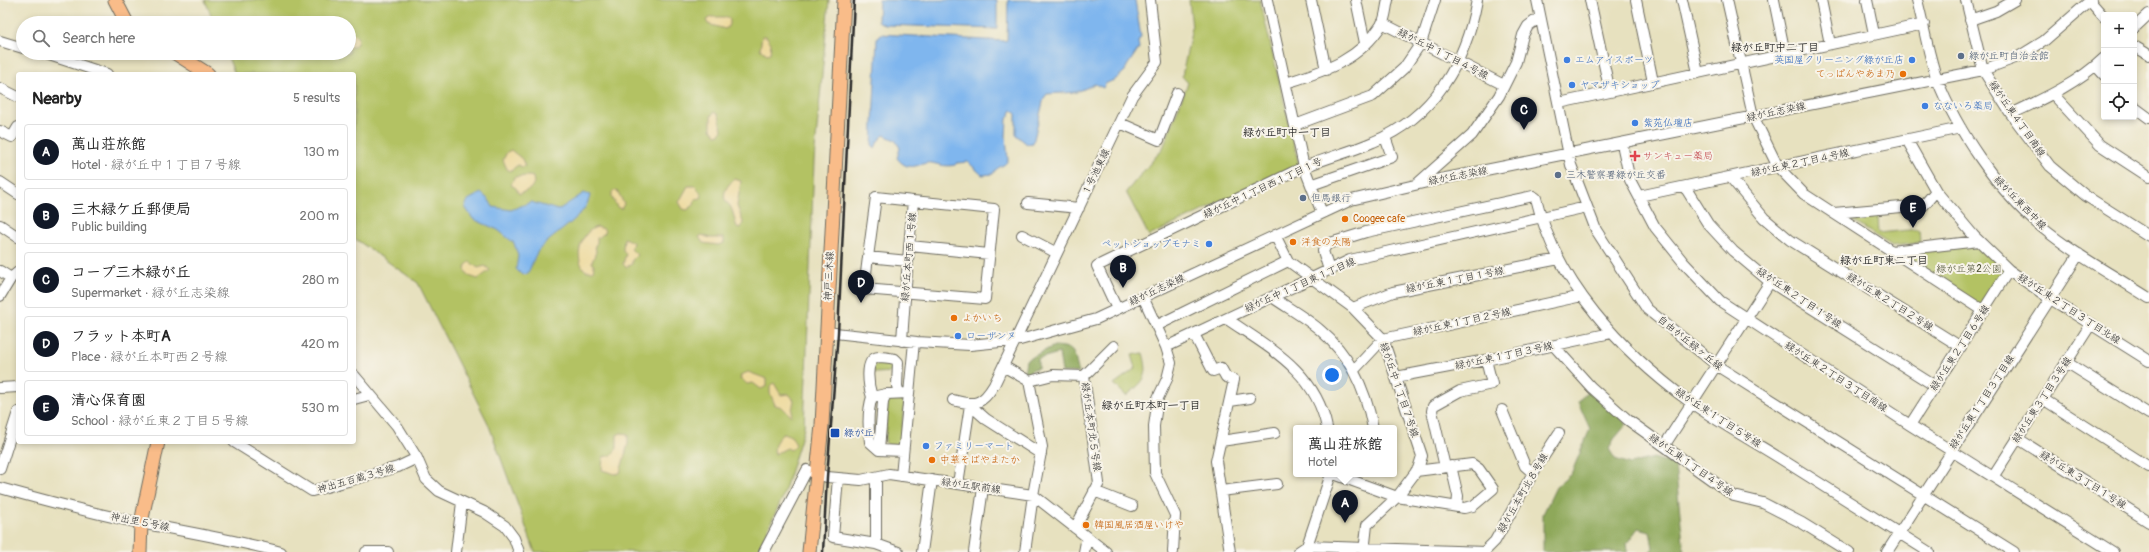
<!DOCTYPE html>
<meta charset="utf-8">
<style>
body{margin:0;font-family:Pangolin,"Klee One",sans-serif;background:#f2f2f2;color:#222}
.controls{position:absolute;right:12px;top:12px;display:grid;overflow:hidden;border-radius:4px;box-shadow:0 2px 6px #0003}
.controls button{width:36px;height:36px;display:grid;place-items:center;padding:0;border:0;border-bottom:1px solid #e0e0e0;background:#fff;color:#222;font:20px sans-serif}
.you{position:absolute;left:1332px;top:375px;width:14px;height:14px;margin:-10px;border:3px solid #fff;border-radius:50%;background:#1a73e8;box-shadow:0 0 0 6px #1a73e833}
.badge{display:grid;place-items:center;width:26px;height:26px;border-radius:50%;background:#111827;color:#fff;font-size:13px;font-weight:700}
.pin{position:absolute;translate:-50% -33px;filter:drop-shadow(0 1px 2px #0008)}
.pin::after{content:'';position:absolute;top:21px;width:14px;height:12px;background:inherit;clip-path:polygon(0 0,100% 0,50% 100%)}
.popup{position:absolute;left:1293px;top:425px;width:104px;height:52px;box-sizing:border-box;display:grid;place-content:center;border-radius:4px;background:#fff;filter:drop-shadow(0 1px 3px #0005);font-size:13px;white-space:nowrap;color:#767676}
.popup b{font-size:15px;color:#222}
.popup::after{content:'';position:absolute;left:50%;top:100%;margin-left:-8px;border:8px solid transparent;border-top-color:#fff}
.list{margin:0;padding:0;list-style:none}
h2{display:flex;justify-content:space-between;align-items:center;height:52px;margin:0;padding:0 16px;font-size:17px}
h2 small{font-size:13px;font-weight:400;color:#767676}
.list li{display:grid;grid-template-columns:26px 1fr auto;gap:12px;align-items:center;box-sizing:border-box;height:56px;margin:0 8px 8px;padding:0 8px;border:1px solid #e0e0e0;border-radius:4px}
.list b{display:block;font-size:15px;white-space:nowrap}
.list p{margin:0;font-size:13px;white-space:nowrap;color:#767676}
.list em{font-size:13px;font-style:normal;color:#767676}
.icon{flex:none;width:22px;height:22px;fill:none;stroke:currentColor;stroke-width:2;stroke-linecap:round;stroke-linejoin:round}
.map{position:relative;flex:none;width:2149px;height:552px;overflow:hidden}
.search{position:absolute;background:#fff;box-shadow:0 2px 6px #0003;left:16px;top:16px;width:340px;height:44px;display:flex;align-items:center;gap:10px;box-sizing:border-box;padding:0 14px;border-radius:22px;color:#767676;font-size:15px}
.panel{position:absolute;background:#fff;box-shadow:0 2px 6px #0003;left:16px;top:72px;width:340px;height:372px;border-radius:4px}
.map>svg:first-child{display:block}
.green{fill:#b3c264;stroke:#6f7648}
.forest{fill:#8ea85a;stroke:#5c6a42}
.sand{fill:#eeda9e;stroke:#8c8264}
.water{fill:#7fb6ee;stroke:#55708c}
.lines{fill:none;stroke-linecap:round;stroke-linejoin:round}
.minor-casing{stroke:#6d6b5f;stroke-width:12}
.major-casing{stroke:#6d6b5f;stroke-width:15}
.minor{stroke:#fff;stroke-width:10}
.major{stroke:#f9bc89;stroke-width:13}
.rail{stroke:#2b2b2b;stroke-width:2.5}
.service-dot{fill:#5c6f8a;stroke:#f7f3e8;stroke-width:1.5}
.shop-dot{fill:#3f7fe0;stroke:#f7f3e8;stroke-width:1.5}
.food-dot{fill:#e8710a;stroke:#f7f3e8;stroke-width:1.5}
.health-dot{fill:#e0444e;stroke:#f7f3e8;stroke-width:1.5}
.transit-dot{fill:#1a4fb4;stroke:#f7f3e8;stroke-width:1.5}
.labels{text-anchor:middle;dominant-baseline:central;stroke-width:4;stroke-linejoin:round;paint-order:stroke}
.street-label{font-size:10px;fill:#2b2b2b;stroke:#f7f3e8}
.service-label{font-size:10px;fill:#4e5e75;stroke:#f7f3e8;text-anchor:start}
.shop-label{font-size:10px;fill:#366cbe;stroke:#f7f3e8;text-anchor:start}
.food-label{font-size:10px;fill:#c56008;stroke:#f7f3e8;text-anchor:start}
.health-label{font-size:10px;fill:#be3a42;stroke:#f7f3e8;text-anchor:start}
.park-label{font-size:10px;fill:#54583c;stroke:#f7f3e8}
.transit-label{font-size:10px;fill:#164399;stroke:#f7f3e8;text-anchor:start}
.neighbourhood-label{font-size:11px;font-weight:bold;fill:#2b2b2b;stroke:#f7f3e8}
</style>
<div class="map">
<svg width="2149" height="552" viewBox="0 0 2149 552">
<rect width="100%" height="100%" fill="#f7f3e8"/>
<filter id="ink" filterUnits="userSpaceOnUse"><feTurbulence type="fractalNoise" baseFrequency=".025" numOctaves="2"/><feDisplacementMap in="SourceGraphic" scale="8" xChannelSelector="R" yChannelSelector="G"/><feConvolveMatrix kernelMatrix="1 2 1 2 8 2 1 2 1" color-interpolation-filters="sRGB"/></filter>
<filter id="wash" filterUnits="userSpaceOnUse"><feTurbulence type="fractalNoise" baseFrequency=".012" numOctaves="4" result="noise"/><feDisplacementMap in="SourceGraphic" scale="16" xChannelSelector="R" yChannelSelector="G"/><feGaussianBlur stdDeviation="0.9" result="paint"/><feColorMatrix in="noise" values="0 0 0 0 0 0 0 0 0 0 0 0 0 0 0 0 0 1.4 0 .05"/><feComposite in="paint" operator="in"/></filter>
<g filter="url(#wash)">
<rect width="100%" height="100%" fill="#e7e1bf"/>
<path class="green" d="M 205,0 L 829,0 L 814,161 L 804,429 L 782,499 L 757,552 L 535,552 L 488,423 L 418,283 L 354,238 L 354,74 L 235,74 L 226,53 L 349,53 L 349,23 L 214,23 Z
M 1189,0 L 1260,0 L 1299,165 L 1149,236 L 1126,192 L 1163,148 L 1188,83 L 1182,76 L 1192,28 Z
M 1878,215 L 1879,233 L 1919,229 L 1920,243 L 1892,246 L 1853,221 L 1853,217 Z
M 1979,241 L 2009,270 L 1984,311 L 1891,251 Z
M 1143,353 C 1150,378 1144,381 1126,396 L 1114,384 L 1136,368 L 1132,355 Z
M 879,360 L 893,363 L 893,372 L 875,373 L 873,368 Z
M 891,398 L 901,398 L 904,402 L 901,440 L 894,447 L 889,446 L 885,442 L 888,401 Z"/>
<path class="forest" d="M 1054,346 C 1077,347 1073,353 1079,373 L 1062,372 L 1059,353 L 1038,359 L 1038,368 L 1033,369 L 1028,374 L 1024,373 L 1026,360 Z
M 1589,389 L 1627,424 L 1614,439 L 1609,449 L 1615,459 L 1630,464 L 1654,458 L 1675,465 L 1684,552 L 1649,552 L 1653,548 L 1650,531 L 1638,528 L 1627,543 L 1628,552 L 1543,552 L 1543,514 L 1556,487 L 1571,474 L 1590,429 L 1578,402 Z"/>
<path class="sand" d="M 711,17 L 728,17 L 730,20 L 728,27 L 725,29 L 708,24 L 706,20 Z
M 353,33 L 358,38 L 356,45 L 349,48 L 349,35 Z
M 762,36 L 766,36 L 771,43 L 770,53 L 767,54 L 760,49 Z
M 714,112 L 719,115 L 722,130 L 720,134 L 716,135 L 711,129 L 711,116 Z
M 511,150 L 522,159 L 525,166 L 522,167 L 518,165 L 510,171 L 507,169 L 503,160 L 507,152 Z
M 529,176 L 533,177 L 534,184 L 530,189 L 519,194 L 516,188 L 511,185 L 514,177 Z
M 734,179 L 741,181 L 737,206 L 743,222 L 741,228 L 737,227 C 734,220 734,212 730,206 C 729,204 727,203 726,202 C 721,193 728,185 734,179 Z
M 688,186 L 696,186 L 702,196 L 701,198 L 695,199 L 694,205 L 687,210 L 683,209 L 679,202 Z
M 617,190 L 624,204 L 621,209 L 617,207 L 612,197 L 612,192 Z
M 597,227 L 604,229 L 605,233 L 597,238 L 597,243 L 595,245 L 596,252 L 592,262 L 594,266 L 593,271 L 586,271 C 573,260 580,231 597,227 Z
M 702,235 L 710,238 L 724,238 L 724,243 L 718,245 L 703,243 L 699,237 Z
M 624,238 L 633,242 L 631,249 L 637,255 L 632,260 L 632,264 L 626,267 L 623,264 L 626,254 L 623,250 Z
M 470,262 L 478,268 L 485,266 L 490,270 L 478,279 L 469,276 L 465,269 L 466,265 Z
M 748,372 L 767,379 L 767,386 L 761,389 L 753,383 L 747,384 L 742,379 L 740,380 L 741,375 Z
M 774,383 L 781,395 L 789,394 L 794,400 L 791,416 L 782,407 L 775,405 L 770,393 L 770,387 Z
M 621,433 L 628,434 L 628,444 L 620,473 L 615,474 L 602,470 L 603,457 L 612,455 L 617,448 L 617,435 Z
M 785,433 L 792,437 L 796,445 L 791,450 L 787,448 L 775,454 C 772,446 778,436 785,433 Z"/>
<path class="water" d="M 879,0 L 997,0 L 997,27 L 996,29 L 885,25 L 878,21 Z
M 1008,0 L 1135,0 L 1141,37 L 1138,42 L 1139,48 L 1127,66 L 1125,71 L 1116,79 L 1105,84 L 1103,88 L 1095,84 L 1077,92 L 1047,94 L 1044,98 L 1033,143 L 1027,144 L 1016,135 L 1016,114 L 1012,110 L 1007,119 L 1006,137 L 1008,160 C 1005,167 996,166 993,174 L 982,175 L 968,162 L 957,163 L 955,165 C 946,167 941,165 932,163 C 920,161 910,175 897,158 L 900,148 L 895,140 L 884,135 L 878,141 L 875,148 L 872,145 L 877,38 L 880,34 L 1004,41 L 1007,40 Z
M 481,193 L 489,200 L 493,207 L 511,210 L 531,202 L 558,210 L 584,193 L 590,195 C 587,217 552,234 538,251 C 533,258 532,267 527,274 L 522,275 L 516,269 L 518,256 L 514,243 L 498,230 L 473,219 L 465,207 L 468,200 Z"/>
</g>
<g filter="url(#ink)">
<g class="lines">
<defs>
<path id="minor" d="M 1267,0 L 1304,167 L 1322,213
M 1311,0 L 1326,70
M 1356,0 L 1365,43
M 1537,0 L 1571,165 L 1596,230 L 1647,309 L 1719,367 L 2014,552
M 1590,0 L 1610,92
M 1636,0 L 1653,82
M 1682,0 L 1698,73
M 1727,0 L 1753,116 L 1778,167 L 1804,194 L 1984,311
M 1774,0 L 1785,54
M 1821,0 L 1830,44
M 1867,0 L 1874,34
M 1917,0 C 1924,26 1928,54 1937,79 C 1956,129 1999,192 2040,226 C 2074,254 2113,275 2149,298
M 1966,0 L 1983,70 L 2011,114 L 2050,166 L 2086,196 L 2149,236
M 2089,0 L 2104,17
M 1970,20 L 1996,11 L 2015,0
M 1382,23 L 1504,85
M 2134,28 L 2149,14
M 0,41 L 23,48
M 2134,46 L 2149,55
M 43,53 L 107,74
M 2096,66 L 2104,75
M 1286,83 C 1324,71 1359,61 1382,24 C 1386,17 1386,7 1388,0
M 0,88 L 18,97
M 2053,94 L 2100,145 L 2149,177
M 1559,103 L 1924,24
M 2134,107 L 2149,118
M 2011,114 C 2043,99 2078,83 2104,58
M 1120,123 L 1159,140 L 1177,93
M 1295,125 L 1373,96 L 1404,68 L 1421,43 L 1435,0
M 0,131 L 12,137 L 18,127
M 1907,140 L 1936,191 L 1974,236 L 2009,270 L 2049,298 L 2149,361
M 1622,144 L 1630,180 L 1655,227 L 1684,263 L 1720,301 L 1910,425 L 2113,552
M 1731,178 L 1764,218 L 1790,240 L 1961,347
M 0,182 L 18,194
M 1418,183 L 1472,135 L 1499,96 L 1516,62 L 1523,35 L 1528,26 L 1540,17
M 1311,185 L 1392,157 L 1385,137
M 1685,187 L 1708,224 L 1733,251 L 1770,282 L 1935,386
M 1639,196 L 1961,128
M 1028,203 L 1079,208
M 1834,213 L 1924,205 L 1936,191
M 0,225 L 18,237
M 1022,235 L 1057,253
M 1275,235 L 1288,261 L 1353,308 L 1383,339 L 1422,456 L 1418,469 L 1397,497 L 1367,525 L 1364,552
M 910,246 L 989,254
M 1891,251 L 1979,241
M 868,257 L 876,197 L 913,201
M 1329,270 L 1323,251 L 1327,244 L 1366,232 L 1533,196 L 1536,198 C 1556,283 1622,352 1690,402 C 1718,422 1749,439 1778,457 C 1828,489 1879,520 1929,552
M 0,271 L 11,278
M 0,296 L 11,278 L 18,272
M 1143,297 L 1166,347 L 1350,260 L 1587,207
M 1272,297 C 1288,308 1306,318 1320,330 C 1350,355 1366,391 1373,428
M 1353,308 L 1393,292 L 1559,259
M 1117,309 L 1097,266 C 1162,235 1226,204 1291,173 C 1317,160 1346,154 1373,142 C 1434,117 1466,62 1477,0
M 1227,319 C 1271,349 1316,372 1327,428
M 1156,326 L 1288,261
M 826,332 L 917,342 L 970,345 L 1020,340 L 1096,319 L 1351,200 L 1436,180 L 1983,70 L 2018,57 L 2044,41 L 2091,0
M 1194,334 L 1213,371 L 1221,368 L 1226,377 L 1234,380 L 1216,461 L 1230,552
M 902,341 C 905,294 909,247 913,201 L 994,209 L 985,299 L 864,289 L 868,257 L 908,261
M 1554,346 L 1591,387 L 1628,420 L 1734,496 L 1763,503 L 1802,523 L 1849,552
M 1166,347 L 1171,363 L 1167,379 L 1158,398 L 1154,426 L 1155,473 L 1175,515 L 1173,552
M 2066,362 L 2149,414
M 1003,366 L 1029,381 L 1042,447 L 1033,495 L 1025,552
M 1354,370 L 1383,339 L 1582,296
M 354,375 L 397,426 L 417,458 L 426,479 L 439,491 L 484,512 L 505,526 L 514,538 L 519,552
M 1084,376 L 1114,346
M 1396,377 L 1486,360 L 1611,333
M 1029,381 L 1053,375 L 1084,376 L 1099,483 L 1075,528
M 0,388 L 18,387
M 872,397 C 869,388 863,358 879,357 C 884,357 890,358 895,359 L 898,362 L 897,386 L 899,393
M 354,399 L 369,395
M 2043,399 L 2149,467
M 953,400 C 975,406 982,405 994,385 L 1132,96 L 1157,62 L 1150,0
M 1230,401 L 1250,398
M 1502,410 L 1525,466 L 1533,473
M 1910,425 L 2009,270
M 2017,438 L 2149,522
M 1221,441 L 1275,433
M 234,442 L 312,491 L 398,467 L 417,458
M 1664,446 L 1770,282
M 879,450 L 883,401 L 886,394
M 903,451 L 879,450 L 870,442 C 868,427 867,412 872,397 L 886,394 L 909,393
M 1451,466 L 1458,496 L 1457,507
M 1445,467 L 1432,411 L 1433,406 L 1460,391 L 1492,384 L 1486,360
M 0,469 L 18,412
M 1334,474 L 1397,497 L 1464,508 L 1473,506 L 1493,489 L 1479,469 L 1472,464 L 1416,471
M 901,476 L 914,342
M 1993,477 L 2091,324
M 838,478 L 833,537 L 876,544 L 898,552
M 958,484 L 970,405 L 986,419 L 1041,454
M 0,488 C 47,501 94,514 141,523 C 188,532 235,540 281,552
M 1094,491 L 1132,506
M 1221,491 L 1277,484
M 876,544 L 876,477
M 1485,551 L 1495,541 L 1533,473 L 1559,433
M 366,552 L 388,552
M 456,552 L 462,502
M 764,552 L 807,470 L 827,477 L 861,480 L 889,474 L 1033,495 L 1106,552
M 922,552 L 932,480
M 974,552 L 983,488
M 1084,552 L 1087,537
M 1298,552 L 1307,546 L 1485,552
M 1308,552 L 1307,546 L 1331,474
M 1887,552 L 2079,254"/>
<path id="major" d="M 115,0 L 127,23
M 175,53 L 208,74
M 140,552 L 141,523 L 158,442
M 809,552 L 822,425 L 844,0"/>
</defs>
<use href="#minor" class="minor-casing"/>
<use href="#major" class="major-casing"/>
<use href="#minor" class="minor"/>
<use href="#major" class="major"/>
<path class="rail" d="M 823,552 L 827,477 L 838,333 L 854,0"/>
</g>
</g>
<g class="service-dot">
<circle cx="1961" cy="56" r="4"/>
<circle cx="1558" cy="175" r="4"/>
<circle cx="1303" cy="198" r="4"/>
</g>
<g class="shop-dot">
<circle cx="1567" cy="60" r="4"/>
<circle cx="1912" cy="60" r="4"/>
<circle cx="1572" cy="85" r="4"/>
<circle cx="1925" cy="106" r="4"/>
<circle cx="1635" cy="123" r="4"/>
<circle cx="1209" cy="244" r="4"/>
<circle cx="958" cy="336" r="4"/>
<circle cx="926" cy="446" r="4"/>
</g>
<g class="food-dot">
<circle cx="1903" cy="74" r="4"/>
<circle cx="1345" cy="219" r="4"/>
<circle cx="1293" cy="242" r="4"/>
<circle cx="954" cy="318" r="4"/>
<circle cx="932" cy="460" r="4"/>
<circle cx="1086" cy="525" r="4"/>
</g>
<path class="health-dot" d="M1633 150h4v4h4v4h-4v4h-4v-4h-4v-4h4z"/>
<rect class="transit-dot" x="830" y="428" width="10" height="10" rx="2"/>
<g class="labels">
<g class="street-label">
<text transform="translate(1443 54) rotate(27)">緑が丘中１丁目４号線</text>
<text transform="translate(1776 112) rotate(-12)">緑が丘志染線</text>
<text transform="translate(2017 119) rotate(55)">緑が丘東４丁目南線</text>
<text transform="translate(1800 163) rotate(-12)">緑が丘東２丁目４号線</text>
<text transform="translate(1096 172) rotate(-64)">１号池東線</text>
<text transform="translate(1458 176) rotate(-11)">緑が丘志染線</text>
<text transform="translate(1263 188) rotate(-25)">緑が丘中１丁目西１丁目１号</text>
<text transform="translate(2020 203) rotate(46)">緑が丘東西中線</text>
<text transform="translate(909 257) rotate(-85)">緑が丘本町西１号線</text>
<text transform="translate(829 276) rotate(-87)">神戸三木線</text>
<text transform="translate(1455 280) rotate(-11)">緑が丘東１丁目１号線</text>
<text transform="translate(1300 285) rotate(-24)">緑が丘中１丁目東１丁目線</text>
<text transform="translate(1157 290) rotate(-25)">緑が丘志染線</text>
<text transform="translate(1799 298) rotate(34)">緑が丘東２丁目１号線</text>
<text transform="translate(1890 302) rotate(32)">緑が丘東２丁目２号線</text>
<text transform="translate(2069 309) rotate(33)">緑が丘東２丁目３丁目北線</text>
<text transform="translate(1462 322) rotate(-12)">緑が丘東１丁目２号線</text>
<text transform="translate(1690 343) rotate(39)">自由が丘緑ヶ丘線</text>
<text transform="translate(1960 348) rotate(-57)">緑が丘東２丁目６号線</text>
<text transform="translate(1504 356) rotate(-12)">緑が丘東１丁目３号線</text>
<text transform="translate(1836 377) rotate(33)">緑が丘東２丁目３丁目南線</text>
<text transform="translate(1399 390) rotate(71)">緑が丘中１丁目７号線</text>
<text transform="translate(2042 400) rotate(-57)">緑が丘東３丁目３号線</text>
<text transform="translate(1982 402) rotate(-57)">緑が丘東１丁目３丁目線</text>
<text transform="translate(1718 418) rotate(33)">緑が丘東１丁目５号線</text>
<text transform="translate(1091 427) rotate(82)">緑が丘本町北５号線</text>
<text transform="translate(1691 465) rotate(35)">緑が丘東１丁目４号線</text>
<text transform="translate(356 479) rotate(-16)">神出五百蔵３号線</text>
<text transform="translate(2083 480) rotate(32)">緑が丘東３丁目１号線</text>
<text transform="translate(971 486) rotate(8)">緑が丘駅前線</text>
<text transform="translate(1523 493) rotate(-60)">緑が丘本町北８号線</text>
<text transform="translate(140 522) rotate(11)">神出里５号線</text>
</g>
<g class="service-label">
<text x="1969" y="56">緑が丘町自治会館</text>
<text x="1566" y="175">三木警察署緑が丘交番</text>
<text x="1311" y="198">但馬銀行</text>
</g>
<g class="shop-label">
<text x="1575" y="60">エムアイスポーツ</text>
<text x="1904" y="60" text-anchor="end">英国屋クリーニング緑が丘店</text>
<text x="1580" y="85">ヤマザキショップ</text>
<text x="1933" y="106">なないろ薬局</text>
<text x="1643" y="123">紫苑仏壇店</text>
<text x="1201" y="244" text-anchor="end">ペットショップモナミ</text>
<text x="966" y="336">ローザンヌ</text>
<text x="934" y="446">ファミリーマート</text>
</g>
<g class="food-label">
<text x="1895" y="74" text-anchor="end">てっぱんやあま乃</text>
<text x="1353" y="219">Coogee cafe</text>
<text x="1301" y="242">洋食の太陽</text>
<text x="962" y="318">よかいち</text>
<text x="940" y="460">中華そばやまたか</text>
<text x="1094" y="525">韓国風居酒屋いけや</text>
</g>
<g class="health-label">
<text x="1643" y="156">サンキュー薬局</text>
</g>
<g class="park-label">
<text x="1969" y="269">緑が丘第2公園</text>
</g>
<g class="transit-label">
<text x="844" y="433">緑が丘</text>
</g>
<g class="neighbourhood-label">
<text x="1775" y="47">緑が丘町中二丁目</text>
<text x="1287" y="132">緑が丘町中一丁目</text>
<text x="1884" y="260">緑が丘町東二丁目</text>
<text x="1151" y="405">緑が丘町本町一丁目</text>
</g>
</g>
</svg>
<div class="controls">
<button>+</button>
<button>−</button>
<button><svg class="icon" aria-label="locate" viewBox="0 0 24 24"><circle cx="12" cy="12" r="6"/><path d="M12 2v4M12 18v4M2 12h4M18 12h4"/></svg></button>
</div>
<div class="you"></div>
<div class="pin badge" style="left:1345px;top:523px">A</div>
<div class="popup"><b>萬山荘旅館</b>Hotel</div>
<div class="pin badge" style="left:1123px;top:288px">B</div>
<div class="pin badge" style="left:1524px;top:130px">C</div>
<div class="pin badge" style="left:861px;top:303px">D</div>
<div class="pin badge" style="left:1913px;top:228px">E</div>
<div class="search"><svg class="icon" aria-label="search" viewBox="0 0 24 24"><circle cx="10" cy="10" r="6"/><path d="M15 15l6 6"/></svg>Search here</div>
<section class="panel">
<h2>Nearby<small>5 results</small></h2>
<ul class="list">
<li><span class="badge">A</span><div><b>萬山荘旅館</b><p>Hotel · 緑が丘中１丁目７号線</p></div><em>130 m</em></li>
<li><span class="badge">B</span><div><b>三木緑ケ丘郵便局</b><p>Public building</p></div><em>200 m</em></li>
<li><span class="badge">C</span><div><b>コープ三木緑が丘</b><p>Supermarket · 緑が丘志染線</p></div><em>280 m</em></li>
<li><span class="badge">D</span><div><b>フラット本町A</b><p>Place · 緑が丘本町西２号線</p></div><em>420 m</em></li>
<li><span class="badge">E</span><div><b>清心保育園</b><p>School · 緑が丘東２丁目５号線</p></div><em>530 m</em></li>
</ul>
</section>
</div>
